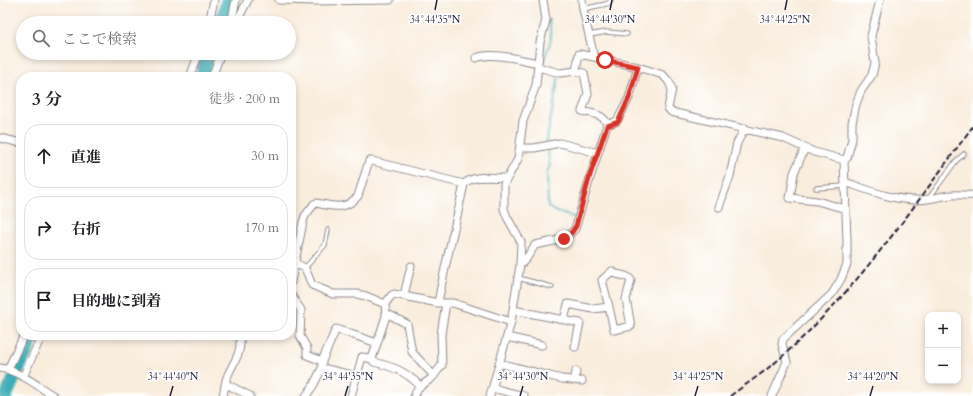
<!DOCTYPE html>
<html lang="ja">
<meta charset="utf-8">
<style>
body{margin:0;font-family:Cardo,"Noto Serif JP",serif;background:#f6f6f6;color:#202124}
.controls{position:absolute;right:12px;bottom:12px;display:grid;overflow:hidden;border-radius:8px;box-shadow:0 2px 6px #0003}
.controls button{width:36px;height:36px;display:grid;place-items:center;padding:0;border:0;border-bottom:1px solid #e0e0e0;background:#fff;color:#202124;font:20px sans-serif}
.stop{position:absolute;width:12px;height:12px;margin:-9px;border:3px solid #d93025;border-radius:50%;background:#fff}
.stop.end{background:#d93025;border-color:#fff;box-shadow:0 1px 4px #0008}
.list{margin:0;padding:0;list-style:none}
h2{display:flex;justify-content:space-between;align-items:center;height:52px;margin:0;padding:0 16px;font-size:17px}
h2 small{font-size:13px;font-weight:400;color:#757577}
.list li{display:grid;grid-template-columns:26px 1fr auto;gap:12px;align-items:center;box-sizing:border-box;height:64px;margin:0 8px 8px;padding:0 8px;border:1px solid #e0e0e0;border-radius:16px}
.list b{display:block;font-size:15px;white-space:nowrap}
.list em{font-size:13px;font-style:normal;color:#757577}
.icon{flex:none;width:22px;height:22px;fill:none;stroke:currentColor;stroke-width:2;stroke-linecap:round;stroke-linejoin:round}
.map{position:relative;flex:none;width:973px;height:396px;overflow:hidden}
.search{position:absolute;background:#fff;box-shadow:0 2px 6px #0003;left:16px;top:16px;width:280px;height:44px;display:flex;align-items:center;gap:10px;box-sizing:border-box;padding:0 14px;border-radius:22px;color:#757577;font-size:15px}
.panel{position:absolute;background:#fff;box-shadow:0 2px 6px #0003;left:16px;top:72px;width:280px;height:268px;border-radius:16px}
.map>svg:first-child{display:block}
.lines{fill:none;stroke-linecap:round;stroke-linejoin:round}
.stream{stroke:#3bacb5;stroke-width:2}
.river{stroke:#3bacb5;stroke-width:13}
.lane-casing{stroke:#8e888c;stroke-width:5.5}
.street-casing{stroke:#8e888c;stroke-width:9}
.lane{stroke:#fff;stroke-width:3.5}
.street{stroke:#fff;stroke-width:7}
.rail{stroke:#22223b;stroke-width:2;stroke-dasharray:6 3;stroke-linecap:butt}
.route{stroke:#d93025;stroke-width:5}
.ticks{fill:none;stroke:#22223b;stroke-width:1.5}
.ticks-label{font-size:10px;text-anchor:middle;fill:#22223b;stroke:#fff;stroke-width:3.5;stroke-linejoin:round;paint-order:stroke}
</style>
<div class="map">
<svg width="973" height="396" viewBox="0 0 973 396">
<rect width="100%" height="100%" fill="#fff"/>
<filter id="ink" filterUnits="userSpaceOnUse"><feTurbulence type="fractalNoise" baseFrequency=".025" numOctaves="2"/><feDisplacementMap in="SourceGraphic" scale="8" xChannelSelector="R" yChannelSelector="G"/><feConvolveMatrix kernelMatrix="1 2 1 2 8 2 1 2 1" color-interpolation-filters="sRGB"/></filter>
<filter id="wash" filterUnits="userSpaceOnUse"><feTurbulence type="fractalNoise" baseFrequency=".012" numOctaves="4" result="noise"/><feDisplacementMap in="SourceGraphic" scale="16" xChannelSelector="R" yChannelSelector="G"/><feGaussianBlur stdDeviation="0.9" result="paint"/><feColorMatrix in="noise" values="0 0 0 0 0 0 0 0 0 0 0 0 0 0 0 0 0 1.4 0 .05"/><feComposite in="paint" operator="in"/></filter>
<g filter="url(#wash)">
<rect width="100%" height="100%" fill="#f9eddd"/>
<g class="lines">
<path class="stream" d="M 543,64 L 551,39 L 549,20
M 546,143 L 559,76
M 547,148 L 550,166 L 547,172 L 548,207 L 557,212 L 576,218"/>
<path class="river" d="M 221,23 L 227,0
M 201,77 L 210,53
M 6,396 L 34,335"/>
</g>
</g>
<g filter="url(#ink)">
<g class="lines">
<defs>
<path id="lane" d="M 583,9 L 606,4 L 609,3 L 611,0
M 589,35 L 607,32 L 627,34
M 816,188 L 845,186
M 929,198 L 956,161 L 964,154
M 305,268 L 325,245 L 328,230
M 518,278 L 552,287"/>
<path id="street" d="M 279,0 L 315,1 L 390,0
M 582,0 L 583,9 L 594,57 L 638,67 L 663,75 L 669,82 L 672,89 L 668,108 L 671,112 L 783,138 L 814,152 L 844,160
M 209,23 L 214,0
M 231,23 L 236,0
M 236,23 L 248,0
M 476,58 C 491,51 522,60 538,63
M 538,67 L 560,73 L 576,71 L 584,73 L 588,94 L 582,111 C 592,114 605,114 607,125
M 576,71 L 579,54 L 594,57
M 190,77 L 199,53
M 212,77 L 221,53
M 0,138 L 21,143
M 520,148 L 534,148 L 560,143 L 598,153
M 805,148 L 794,173 L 790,198 L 817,201 L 846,209
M 845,182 C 868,190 892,200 917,200 C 929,200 940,196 951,195 C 959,194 966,196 973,195
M 719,207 L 730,176 L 737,143 L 745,128
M 293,262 L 305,268 L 312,285 L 333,294 L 357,294 L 366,296 L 385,304
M 520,265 L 526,259 L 535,245 L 564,239 L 575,229 L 591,175 L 607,125 L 617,121 L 629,98 L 638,67
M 291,282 L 303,222 L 305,216 L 314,204 L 316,203 C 333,206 345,211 358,196 L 369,161 L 372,161 L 464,184
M 291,295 L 301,310 L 300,336 L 307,348 L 307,355 L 322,361
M 404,295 L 411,266
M 438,303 C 445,263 456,224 464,184 C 474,174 493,178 506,178
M 513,310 L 580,323 L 575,347
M 386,313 L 407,324 L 412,352 L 434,376
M 564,320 L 568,304 L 593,309 L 609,307 L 602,280 L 612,271 C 617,277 626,273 631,280 L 626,299 L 631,326 L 614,330 L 609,307
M 507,337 L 542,345
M 372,359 L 374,362 C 393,367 406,371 420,386
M 499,363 L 562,379 L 582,381
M 0,368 C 20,371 37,386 54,396
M 8,369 L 24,335
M 356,376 L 322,368 L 322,361 L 336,329 L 377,343
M 23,377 L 42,335
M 575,380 L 576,371
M 226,384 L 250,396
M 492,388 L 524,396
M 223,396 C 224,391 225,385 226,380 C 232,362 242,357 240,335
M 306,396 L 313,386 L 322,368
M 351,396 L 362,357 L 372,359 L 386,316 L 385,304 L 391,296 L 394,294 L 438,303 L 453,303 L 511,322
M 414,396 L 418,388 L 432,378 L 442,365 L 441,334 L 446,303
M 490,396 L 511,322 L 520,265 L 521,242 L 507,217 L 504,209 L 504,184 L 518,159 L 523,121 L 536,85 L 540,42 L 546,20 L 543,0
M 772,396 L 787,362 L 782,344 L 783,339 L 832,294 L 841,279 L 847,264 L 847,240 L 844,160 L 847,158 L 852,139 L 852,123 L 856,104 L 861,91 L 872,75 L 875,63 L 871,36 L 880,0"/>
</defs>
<use href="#lane" class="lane-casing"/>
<use href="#street" class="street-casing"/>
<use href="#lane" class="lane"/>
<use href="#street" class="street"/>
<path class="rail" d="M 730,396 C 749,382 769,369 786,353 C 859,287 915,205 973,126"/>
</g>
</g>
<g class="lines" filter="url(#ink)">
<path class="route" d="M 564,239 L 572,232 L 576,226 L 590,175 L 607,126 L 618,122 L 629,98 L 638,67 L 605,60"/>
</g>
<path class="ticks" d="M 435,10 L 437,0M 610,10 L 612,0M 785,10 L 787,0M 170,396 L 173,386M 345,396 L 348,386M 520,396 L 523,386M 695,396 L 698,386M 870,396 L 873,386"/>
<g class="ticks-label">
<text x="435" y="23">34°44'35"N</text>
<text x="610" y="23">34°44'30"N</text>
<text x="785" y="23">34°44'25"N</text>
<text x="173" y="380">34°44'40"N</text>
<text x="348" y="380">34°44'35"N</text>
<text x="523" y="380">34°44'30"N</text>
<text x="698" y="380">34°44'25"N</text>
<text x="873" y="380">34°44'20"N</text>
</g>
</svg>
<div class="controls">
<button>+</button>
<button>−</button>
</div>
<div class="stop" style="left:605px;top:60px"></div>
<div class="stop end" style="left:564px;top:239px"></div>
<div class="search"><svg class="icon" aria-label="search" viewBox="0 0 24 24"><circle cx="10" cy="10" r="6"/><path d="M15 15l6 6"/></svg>ここで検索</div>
<section class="panel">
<h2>3 分<small>徒歩 · 200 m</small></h2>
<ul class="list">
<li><svg class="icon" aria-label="ahead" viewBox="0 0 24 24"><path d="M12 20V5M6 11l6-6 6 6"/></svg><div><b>直進</b></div><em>30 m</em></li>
<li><svg class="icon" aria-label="right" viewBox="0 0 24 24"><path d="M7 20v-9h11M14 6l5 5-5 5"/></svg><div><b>右折</b></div><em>170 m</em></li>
<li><svg class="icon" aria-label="arrive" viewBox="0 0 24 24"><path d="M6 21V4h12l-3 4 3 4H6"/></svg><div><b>目的地に到着</b></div></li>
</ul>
</section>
</div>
